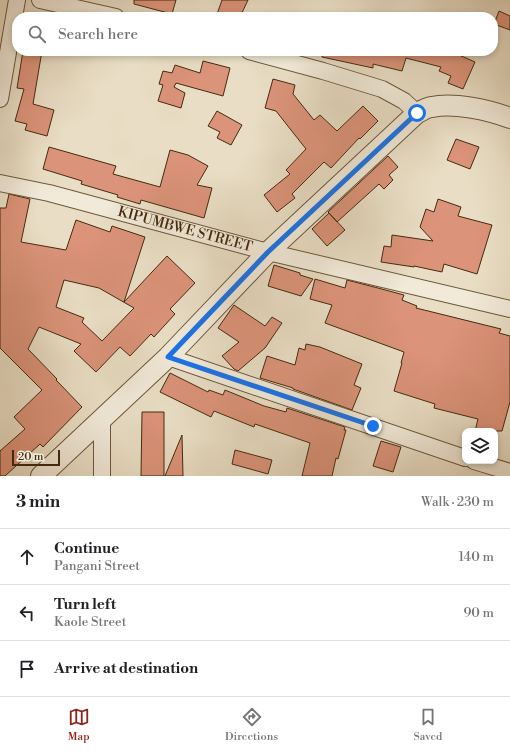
<!DOCTYPE html>
<meta charset="utf-8">
<style>
body{margin:0;font-family:"Libre Bodoni",serif;background:#f6f6f6;color:#202124}
.controls{position:absolute;right:12px;bottom:12px;display:grid;overflow:hidden;border-radius:8px;box-shadow:0 2px 6px #0003}
.controls button{width:36px;height:36px;display:grid;place-items:center;padding:0;border:0;border-bottom:1px solid #e0e0e0;background:#fff;color:#202124;font:20px sans-serif}
.scale{position:absolute;left:12px;bottom:10px;width:48px;box-sizing:border-box;padding-left:4px;border:2px solid #442b0e;border-top:0;font-size:11px;line-height:14px;white-space:nowrap;color:#442b0e;-webkit-text-stroke:3px #f1ead9;paint-order:stroke}
.stop{position:absolute;width:12px;height:12px;margin:-9px;border:3px solid #1a73e8;border-radius:50%;background:#fff}
.stop.end{background:#1a73e8;border-color:#fff;box-shadow:0 1px 4px #0008}
.list{margin:0;padding:0;list-style:none}
h2{display:flex;justify-content:space-between;align-items:center;height:52px;margin:0;padding:0 16px;font-size:17px}
h2 small{font-size:13px;font-weight:400;color:#757577}
.list li{display:grid;grid-template-columns:26px 1fr auto;gap:12px;align-items:center;box-sizing:border-box;height:56px;padding:0 16px;border-top:1px solid #e0e0e0}
.list b{display:block;font-size:15px;white-space:nowrap}
.list p{margin:0;font-size:13px;white-space:nowrap;color:#757577}
.list em{font-size:13px;font-style:normal;color:#757577}
.icon{flex:none;width:22px;height:22px;fill:none;stroke:currentColor;stroke-width:2;stroke-linecap:round;stroke-linejoin:round}
.map{position:relative;flex:none;width:510px;height:476px;overflow:hidden}
.search{position:absolute;background:#fff;box-shadow:0 2px 6px #0003;left:12px;right:12px;top:12px;height:44px;display:flex;align-items:center;gap:10px;box-sizing:border-box;padding:0 14px;border-radius:16px;color:#757577;font-size:15px}
.sheet{height:220px;background:#fff}
nav{display:flex;justify-content:space-around;align-items:center;box-sizing:border-box;height:56px;border-top:1px solid #e0e0e0;background:#fff;font-size:11px;color:#757577}
nav a{display:grid;justify-items:center;gap:2px}
nav .on{color:#8f2418}
.map>svg:first-child{display:block}
.building{fill:#db9379;stroke:#442b0e;fill-rule:evenodd}
.lines{fill:none;stroke-linecap:round;stroke-linejoin:round}
.minor-casing{stroke:#6d583c;stroke-width:18}
.tertiary-casing{stroke:#6d583c;stroke-width:22}
.minor{stroke:#f1ead9;stroke-width:16}
.tertiary{stroke:#f1ead9;stroke-width:20}
.route{stroke:#1a73e8;stroke-width:5}
.labels{text-anchor:middle;dominant-baseline:central;stroke-width:3;stroke-linejoin:round;paint-order:stroke}
.street-label{font-size:14px;fill:#442b0e;stroke:#f1ead9}
</style>
<div class="map">
<svg width="510" height="476" viewBox="0 0 510 476">
<rect width="100%" height="100%" fill="#e9dec5"/>
<filter id="stains"><feTurbulence type="fractalNoise" baseFrequency=".005" numOctaves="4"/><feColorMatrix values="0 0 0 0 .2 0 0 0 0 .09 0 0 0 0 .02 0 0 0 .5 -.17"/></filter>
<radialGradient id="worn" r=".72"><stop offset=".6" stop-color="#630" stop-opacity="0"/><stop offset="1" stop-color="#630" stop-opacity=".3"/></radialGradient>
<path class="building" d="M 134,0 L 176,0 L 172,14 L 134,4 Z
M 222,0 L 248,0 L 240,17 L 216,17 Z
M 499,11 L 510,16 L 510,30 L 494,24 Z
M 23,51 L 42,51 L 33,104 L 54,110 L 47,136 L 25,130 L 27,124 L 15,121 L 24,89 L 17,88 Z
M 322,51 L 450,51 L 475,62 L 463,89 L 448,83 L 451,76 L 439,71 L 441,67 L 406,58 L 402,71 L 373,64 L 373,68 L 322,57 Z
M 203,61 L 230,68 L 223,96 L 176,83 L 174,87 L 185,93 L 181,108 L 158,101 L 163,85 L 159,84 L 163,71 L 172,73 L 175,65 L 200,73 Z
M 273,79 L 295,85 L 293,94 L 314,120 L 320,115 L 337,131 L 363,106 L 378,121 L 360,139 L 359,138 L 331,168 L 324,162 L 292,194 L 295,198 L 277,212 L 264,195 L 290,174 L 286,170 L 306,149 L 276,111 L 265,108 Z
M 217,111 L 242,125 L 231,145 L 217,138 L 220,132 L 208,126 Z
M 456,139 L 479,147 L 470,169 L 447,160 Z
M 49,147 L 116,166 L 113,174 L 160,187 L 170,150 L 188,155 L 208,166 L 197,185 L 212,188 L 204,218 L 141,200 L 140,204 L 117,197 L 118,195 L 81,184 L 82,181 L 43,169 Z
M 388,156 L 398,167 L 389,175 L 393,180 L 384,189 L 379,184 L 337,222 L 328,212 Z
M 9,194 L 30,199 L 21,242 L 66,250 L 76,220 L 110,232 L 112,226 L 145,237 L 124,302 L 167,256 L 195,283 L 170,309 L 175,314 L 154,337 L 151,334 L 130,356 L 120,347 L 96,372 L 74,351 L 81,344 L 39,327 L 28,349 L 57,379 L 56,380 L 82,407 L 43,447 L 40,444 L 5,476 L 0,476 L 0,451 L 25,429 L 14,417 L 42,390 L 0,348 L 0,208 L 6,208 ZM 64,280 L 99,288 L 134,308 L 102,341 L 82,322 L 84,318 L 56,307 Z
M 438,199 L 461,207 L 458,216 L 492,225 L 477,274 L 444,264 L 442,272 L 414,266 L 414,267 L 381,262 L 384,246 L 391,247 L 392,235 L 433,241 L 420,227 L 426,209 L 434,212 Z
M 329,213 L 345,230 L 327,246 L 312,229 Z
M 274,265 L 300,273 L 300,275 L 313,279 L 301,296 L 268,286 Z
M 315,279 L 345,288 L 347,280 L 378,288 L 404,295 L 402,300 L 417,306 L 416,308 L 501,329 L 499,333 L 510,336 L 510,402 L 502,431 L 475,431 L 478,419 L 434,408 L 435,404 L 394,391 L 402,363 L 401,363 L 404,352 L 325,323 L 332,305 L 310,299 Z
M 234,305 L 265,326 L 272,317 L 282,323 L 265,348 L 238,371 L 234,369 L 222,356 L 239,342 L 218,328 Z
M 306,344 L 320,347 L 362,364 L 354,385 L 361,388 L 352,410 L 293,389 L 293,388 L 260,378 L 267,356 L 295,365 L 299,348 L 305,350 Z
M 170,373 L 208,392 L 209,390 L 223,395 L 225,390 L 264,406 L 286,412 L 287,408 L 345,427 L 344,430 L 346,430 L 338,459 L 336,458 L 332,476 L 302,476 L 310,443 L 255,424 L 254,427 L 214,411 L 211,417 L 160,392 Z
M 142,412 L 164,412 L 164,476 L 141,476 Z
M 182,435 L 183,476 L 165,476 Z
M 381,441 L 401,447 L 393,472 L 373,466 Z
M 235,450 L 272,460 L 268,474 L 232,464 Z"/>
<g class="lines">
<defs>
<g id="minor">
<path d="M 40,0 L 116,17"/>
<path d="M 249,51 L 323,71 L 382,89 L 404,101 L 417,113"/>
<path d="M 0,99 L 17,0"/>
<path id="s1" d="M 0,183 L 49,193 L 268,252 L 510,309"/>
<path d="M 168,357 L 465,458"/>
<path d="M 474,461 L 510,472"/>
<path d="M 102,476 L 102,419"/>
</g>
<path id="tertiary" d="M 41,476 L 168,357 L 268,252 L 417,113 C 422,111 427,107 432,107 C 453,102 489,110 510,118"/>
</defs>
<use href="#minor" class="minor-casing"/>
<use href="#tertiary" class="tertiary-casing"/>
<use href="#minor" class="minor"/>
<use href="#tertiary" class="tertiary"/>
</g>
<g class="lines">
<path class="route" d="M 373,426 L 168,357 L 268,252 L 417,113"/>
</g>
<g class="labels">
<g class="street-label">
<text stroke="none"><textPath href="#s1" startOffset="191">KIPUMBWE STREET</textPath></text>
</g>
</g>
<rect width="100%" height="100%" filter="url(#stains)"/>
<rect width="100%" height="100%" fill="url(#worn)"/>
</svg>
<div class="controls">
<button><svg class="icon" aria-label="layers" viewBox="0 0 24 24"><path d="M12 4l9 5-9 5-9-5zM3 14l9 5 9-5"/></svg></button>
</div>
<div class="scale">20 m</div>
<div class="stop" style="left:417px;top:113px"></div>
<div class="stop end" style="left:373px;top:426px"></div>
<div class="search"><svg class="icon" aria-label="search" viewBox="0 0 24 24"><circle cx="10" cy="10" r="6"/><path d="M15 15l6 6"/></svg>Search here</div>
</div>
<section class="sheet">
<h2>3 min<small>Walk · 230 m</small></h2>
<ul class="list">
<li><svg class="icon" aria-label="ahead" viewBox="0 0 24 24"><path d="M12 20V5M6 11l6-6 6 6"/></svg><div><b>Continue</b><p>Pangani Street</p></div><em>140 m</em></li>
<li><svg class="icon" aria-label="left" viewBox="0 0 24 24"><path d="M17 20v-9H6M10 6l-5 5 5 5"/></svg><div><b>Turn left</b><p>Kaole Street</p></div><em>90 m</em></li>
<li><svg class="icon" aria-label="arrive" viewBox="0 0 24 24"><path d="M6 21V4h12l-3 4 3 4H6"/></svg><div><b>Arrive at destination</b></div></li>
</ul>
</section>
<nav>
<a class="on"><svg class="icon" aria-label="map" viewBox="0 0 24 24"><path d="M3 6l6-2 6 2 6-2v14l-6 2-6-2-6 2zM9 4v14M15 6v14"/></svg>Map</a>
<a><svg class="icon" aria-label="directions" viewBox="0 0 24 24"><path d="M12 3l9 9-9 9-9-9zM9 14v-3h6M13 9l2 2-2 2"/></svg>Directions</a>
<a><svg class="icon" aria-label="saved" viewBox="0 0 24 24"><path d="M7 4h10v16l-5-4-5 4z"/></svg>Saved</a>
</nav>
